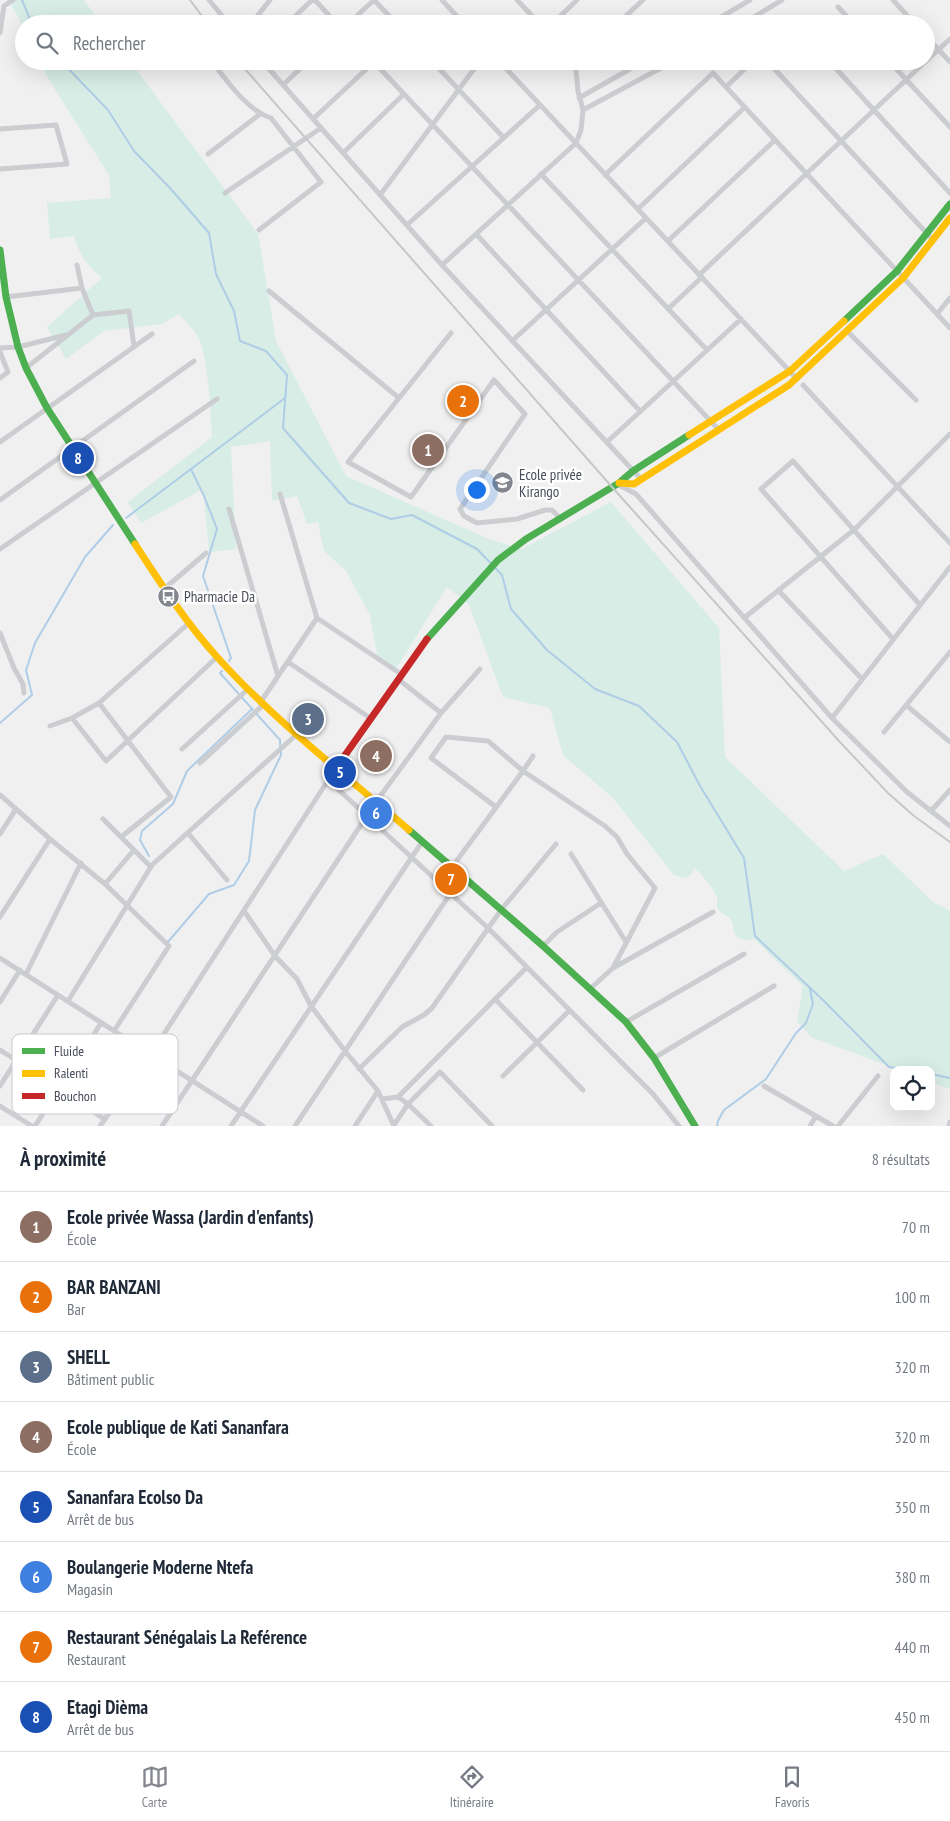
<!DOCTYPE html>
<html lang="fr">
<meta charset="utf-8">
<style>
body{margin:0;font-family:"PT Sans Narrow",sans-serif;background:#f2f2f3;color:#1f2937}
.controls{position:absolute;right:15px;bottom:15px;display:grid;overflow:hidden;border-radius:10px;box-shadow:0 5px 20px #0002}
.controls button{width:45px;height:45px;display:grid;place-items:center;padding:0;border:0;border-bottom:1px solid #e0e1e3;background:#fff;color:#1f2937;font:25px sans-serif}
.you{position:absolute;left:476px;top:489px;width:18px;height:18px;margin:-12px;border:4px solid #fff;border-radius:50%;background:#1a73e8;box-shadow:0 0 0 8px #1a73e833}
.badge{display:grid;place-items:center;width:32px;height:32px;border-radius:50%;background:#83868e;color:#fff;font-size:16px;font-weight:700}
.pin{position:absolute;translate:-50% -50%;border:2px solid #fff;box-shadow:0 1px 5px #0006}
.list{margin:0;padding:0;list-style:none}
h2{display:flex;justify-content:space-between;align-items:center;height:65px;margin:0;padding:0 20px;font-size:21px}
h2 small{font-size:16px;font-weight:400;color:#747a83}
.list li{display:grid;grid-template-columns:32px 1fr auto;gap:15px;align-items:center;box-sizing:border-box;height:70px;padding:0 20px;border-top:1px solid #e0e1e3}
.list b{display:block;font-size:19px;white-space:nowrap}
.list p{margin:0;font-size:16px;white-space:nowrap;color:#747a83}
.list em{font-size:16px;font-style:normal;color:#747a83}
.icon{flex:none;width:28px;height:28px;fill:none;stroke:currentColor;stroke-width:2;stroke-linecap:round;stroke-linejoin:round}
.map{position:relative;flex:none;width:950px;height:1126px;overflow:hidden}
.search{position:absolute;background:#fff;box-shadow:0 5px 20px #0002;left:15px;right:15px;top:15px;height:55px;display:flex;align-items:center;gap:12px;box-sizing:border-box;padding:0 18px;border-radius:28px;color:#747a83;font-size:19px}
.sheet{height:625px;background:#fff}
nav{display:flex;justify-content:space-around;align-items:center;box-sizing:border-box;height:70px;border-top:1px solid #e0e1e3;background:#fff;font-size:14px;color:#747a83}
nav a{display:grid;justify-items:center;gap:2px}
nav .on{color:#83868e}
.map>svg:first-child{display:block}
.green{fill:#d7ede5}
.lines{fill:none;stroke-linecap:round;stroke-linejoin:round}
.stream{stroke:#afcde7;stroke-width:2}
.street{stroke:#cccdd0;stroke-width:5}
.fast{stroke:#4caf50;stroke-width:7}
.slow{stroke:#ffc107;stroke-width:7}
.jam{stroke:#c62828;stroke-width:7}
.rail{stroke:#c6c7c9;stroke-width:2}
.labels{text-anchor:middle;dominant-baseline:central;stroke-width:5;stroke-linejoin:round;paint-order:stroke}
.poi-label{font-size:15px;fill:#494d5a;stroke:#fff;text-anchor:start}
.key{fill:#fff;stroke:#c8cace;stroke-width:1}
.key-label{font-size:14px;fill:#494d5a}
</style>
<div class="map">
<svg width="950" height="1126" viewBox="0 0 950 1126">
<rect width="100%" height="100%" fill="#f0f0f0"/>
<path class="green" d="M 9,0 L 84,0 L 102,24 L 24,24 L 24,29 Z
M 40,61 L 130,61 L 258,234 L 276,341 L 346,476 L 489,539 L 522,549 L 611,502 L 719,628 L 725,757 L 844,871 L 883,854 L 933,902 L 950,911 L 950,1089 L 931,1082 L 931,1070 L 899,1070 L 811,1037 L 797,1021 L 803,986 L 754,939 L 748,941 L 739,938 L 734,933 L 733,925 L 730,918 L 720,912 L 717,907 L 717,897 L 710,885 L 699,872 L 694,868 L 692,873 L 686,878 L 674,875 L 613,798 L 563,755 L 550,708 L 503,697 L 469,605 L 447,587 L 395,670 L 378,660 L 370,615 L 346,571 L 324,551 L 318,522 L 307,524 L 297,496 L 272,501 L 270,441 L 231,447 L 236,549 L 209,552 L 203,489 L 141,523 L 128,502 L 212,437 C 211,415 208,352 197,335 C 192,328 185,321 179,314 L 162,324 L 104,331 L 66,359 L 47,327 L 102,278 C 86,264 80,256 74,236 L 50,239 L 47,203 L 111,198 L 109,175 L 49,80 Z"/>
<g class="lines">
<path class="stream" d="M 22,0 L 32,24
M 61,61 L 108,110 L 134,151 L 170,188 L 209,233 L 216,274 L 234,311 L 240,341 L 266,351 L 287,375 L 283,428 L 349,503 L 391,519 L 412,515 L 477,549 L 502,575 L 511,609 L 547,650 L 595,689 L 639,706 L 677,742 L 700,786 L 744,858 L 755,936 L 824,1001 L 889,1067 L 906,1070
M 191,469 L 204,496 L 217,529 L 203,576 L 231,658 L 229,661
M 126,518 L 285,398
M 222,671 L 220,673 L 280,740 L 280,746
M 0,723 L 32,695 L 26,670 L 35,643 L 85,557 L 113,525
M 149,856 L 140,840 L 142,831 L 173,804 L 187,771 L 252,709
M 167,943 L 209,894 L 234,885 L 249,861 L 255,810 L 281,755 L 281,751
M 931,1074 L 950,1078
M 717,1126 L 718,1121 L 724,1110 L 766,1079 L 796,1033 L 806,1023 L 813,1004 L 810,989"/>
<path class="street" d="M 209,0 L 229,24
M 315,0 L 337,24
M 374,0 L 397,24
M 442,0 L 464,24
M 517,0 L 540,24
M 893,0 L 915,24
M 838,7 L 854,24
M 251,24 L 270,0
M 287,24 L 312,0
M 348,24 L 374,0
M 552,24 L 577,0
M 617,24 L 643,0
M 709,24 L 750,0
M 742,24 L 782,0
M 0,33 L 4,6 L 13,0
M 926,36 L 950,62
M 211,61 C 228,81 245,109 271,118 L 321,182 L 259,230
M 262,61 L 442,265 L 641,479
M 373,61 L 719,430
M 432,61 L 503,137
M 499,61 L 797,379
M 767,61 L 933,240
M 829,61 L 950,193
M 889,61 L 950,127
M 926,61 L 950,39
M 283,85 L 308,61
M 726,87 L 753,61
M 579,98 L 644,61
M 583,110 L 674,61
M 313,119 L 374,62
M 0,129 L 56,125 L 67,164 L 0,169
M 343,153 L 404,94
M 208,154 L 260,114
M 541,174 L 707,350
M 605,175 L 713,73 L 950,328
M 225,193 L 321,128
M 380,195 L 480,61
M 638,209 L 745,107
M 407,225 L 540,105
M 476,234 L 640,411
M 668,241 L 775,140
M 77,265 L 82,288 L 93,315
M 442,265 L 576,143 L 581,130 L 583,110 L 578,91 L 575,61
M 699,275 L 926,61
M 269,291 L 399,398
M 6,297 L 82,288
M 668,309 L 702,277
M 937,314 L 950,298
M 847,331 L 916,400
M 451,333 L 348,462 L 411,497 L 494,380 L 525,414 L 460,509 L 464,516 L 477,523 L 517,519 L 545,510 L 552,510 L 561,519
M 512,341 L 646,218
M 0,348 L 18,347 L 66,335
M 0,352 L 8,372 L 0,378
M 26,368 L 93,315 L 129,311 L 134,346
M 803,385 L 950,543
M 0,442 L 152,334
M 607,442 L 741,319
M 617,484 L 636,494 L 832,718 L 907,792 L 950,826
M 280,494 L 317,618 L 401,674
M 0,500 L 194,361
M 229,509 L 278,676
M 0,549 L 217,399
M 164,589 L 206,553
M 778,590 L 862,679
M 744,618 L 855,529 L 950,434
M 0,633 L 14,668 L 23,684 L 24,693
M 893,639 L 761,489 L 793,461 L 920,605
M 288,662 L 370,718
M 398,679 L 441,713
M 99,703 L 171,797 L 121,837
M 260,703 L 317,618
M 906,705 L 950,742
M 72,718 L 106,761 L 217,657
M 832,718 L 950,567
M 50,726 L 72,718 L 99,703 L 189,623
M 884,732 L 950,652
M 182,749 L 248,689
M 200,763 L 263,705
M 328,780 L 488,928 L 653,1094 L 679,1126
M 0,795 L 50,839 L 105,884 L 169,946 L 114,1031
M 496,807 L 431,758 L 446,737 L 488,741 L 523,771 L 605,826 L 617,837 L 627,854 L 655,888 L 613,968
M 931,811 L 950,790
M 103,819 L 151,867
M 188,833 L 227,880
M 0,834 L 16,809
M 571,854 L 626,942
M 452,867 L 523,771 L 533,756
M 105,884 L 134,850
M 244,911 L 275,956 L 297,979 L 311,1006 L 345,1051 L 378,1091 L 394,1126
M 0,917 L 50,839
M 543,946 L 557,932 L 601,903
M 0,958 L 263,1126
M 26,974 L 81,863
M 591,988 L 613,968 L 713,912
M 495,999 L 583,1090
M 68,1001 L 152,865 L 296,735
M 0,1002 L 20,970
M 626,1022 L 744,954
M 0,1050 L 16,1060
M 654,1058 L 774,986
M 359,1069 L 402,1027 L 424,1015 L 432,1008 L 501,910 L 556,844
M 503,1076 L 569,1011
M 0,1086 L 58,995
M 764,1086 L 833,1126
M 59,1088 L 104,1119
M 398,1097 L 408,1104 L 431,1126
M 382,1099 L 398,1097 L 526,968
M 0,1106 L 32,1126
M 394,1125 L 408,1104 L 440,1072 L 492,1126
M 35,1126 L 101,1023
M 100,1126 L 151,1054 L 336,768
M 162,1126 L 376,802 L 441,713 L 480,669
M 231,1126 L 422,842
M 295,1126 L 462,876
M 355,1126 L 378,1091
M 810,1126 L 816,1116
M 838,1126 L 878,1076
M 949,1126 L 950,1122"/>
<path class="fast" d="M 0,250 L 6,297 L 18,347 L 26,368 L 47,408 L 135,544
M 844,321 L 897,271 L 950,204
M 427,639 L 498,560 L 526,539 L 619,483 L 633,471 L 689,435
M 409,830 L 543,946 L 626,1022 L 654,1058 L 695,1126"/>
<path class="slow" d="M 689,435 L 790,371 L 844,321
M 619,483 L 634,484 L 789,385 L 903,278 L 950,218
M 135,544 C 161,584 186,623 218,658 C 275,721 344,774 409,830"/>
<path class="jam" d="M 336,768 L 427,639"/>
<path class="rail" d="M 190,0 L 208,24
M 238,61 L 612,487 L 839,741 L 888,793 L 914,816 L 950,842"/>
</g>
<defs>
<symbol id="school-disc" viewBox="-11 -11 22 22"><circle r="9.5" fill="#83868e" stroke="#fff"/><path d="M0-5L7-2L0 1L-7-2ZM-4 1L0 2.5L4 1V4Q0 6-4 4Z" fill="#fff"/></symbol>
<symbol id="bus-disc" viewBox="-11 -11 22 22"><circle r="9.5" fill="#83868e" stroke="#fff"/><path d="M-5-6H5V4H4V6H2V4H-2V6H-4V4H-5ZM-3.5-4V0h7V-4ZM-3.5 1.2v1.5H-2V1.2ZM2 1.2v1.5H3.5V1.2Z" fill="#fff"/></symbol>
</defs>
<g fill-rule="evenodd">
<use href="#school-disc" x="490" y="470" width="25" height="25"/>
<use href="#bus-disc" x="156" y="584" width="25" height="25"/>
</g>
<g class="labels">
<g class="poi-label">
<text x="519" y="474">Ecole privée<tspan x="519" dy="17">Kirango</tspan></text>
<text x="184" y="596">Pharmacie Da</text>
</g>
</g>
<rect x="12" y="1034" width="166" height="80" rx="8" class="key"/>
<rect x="22" y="1048" width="23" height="6" fill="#4caf50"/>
<rect x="22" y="1070" width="23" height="7" fill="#ffc107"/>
<rect x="22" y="1093" width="23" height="6" fill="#c62828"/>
<g class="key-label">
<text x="54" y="1056">Fluide</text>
<text x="54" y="1078">Ralenti</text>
<text x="54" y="1101">Bouchon</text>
</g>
</svg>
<div class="controls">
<button><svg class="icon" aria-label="locate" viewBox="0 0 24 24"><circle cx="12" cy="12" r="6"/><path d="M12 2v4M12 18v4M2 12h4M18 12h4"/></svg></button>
</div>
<div class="you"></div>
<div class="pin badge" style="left:428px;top:450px;background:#8d6e63">1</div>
<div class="pin badge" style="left:463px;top:401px;background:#e8710a">2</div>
<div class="pin badge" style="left:308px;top:719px;background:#5c6f8a">3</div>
<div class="pin badge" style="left:376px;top:756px;background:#8d6e63">4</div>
<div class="pin badge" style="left:340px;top:772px;background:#1a4fb4">5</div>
<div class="pin badge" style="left:376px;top:813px;background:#3f7fe0">6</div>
<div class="pin badge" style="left:451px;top:879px;background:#e8710a">7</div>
<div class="pin badge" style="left:78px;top:458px;background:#1a4fb4">8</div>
<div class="search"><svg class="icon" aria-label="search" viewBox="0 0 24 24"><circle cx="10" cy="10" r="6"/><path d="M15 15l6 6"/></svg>Rechercher</div>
</div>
<section class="sheet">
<h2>À proximité<small>8 résultats</small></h2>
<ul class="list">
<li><span class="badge" style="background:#8d6e63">1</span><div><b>Ecole privée Wassa (Jardin d'enfants)</b><p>École</p></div><em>70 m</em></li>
<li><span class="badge" style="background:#e8710a">2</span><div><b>BAR BANZANI</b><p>Bar</p></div><em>100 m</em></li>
<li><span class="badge" style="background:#5c6f8a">3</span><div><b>SHELL</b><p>Bâtiment public</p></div><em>320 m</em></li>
<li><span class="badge" style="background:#8d6e63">4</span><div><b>Ecole publique de Kati Sananfara</b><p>École</p></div><em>320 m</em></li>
<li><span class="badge" style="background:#1a4fb4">5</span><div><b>Sananfara Ecolso Da</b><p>Arrêt de bus</p></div><em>350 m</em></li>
<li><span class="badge" style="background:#3f7fe0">6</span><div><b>Boulangerie Moderne Ntefa</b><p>Magasin</p></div><em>380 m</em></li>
<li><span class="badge" style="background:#e8710a">7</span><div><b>Restaurant Sénégalais La Reférence</b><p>Restaurant</p></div><em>440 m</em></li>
<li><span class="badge" style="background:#1a4fb4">8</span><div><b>Etagi Dièma</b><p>Arrêt de bus</p></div><em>450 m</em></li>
</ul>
</section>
<nav>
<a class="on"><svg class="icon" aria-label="map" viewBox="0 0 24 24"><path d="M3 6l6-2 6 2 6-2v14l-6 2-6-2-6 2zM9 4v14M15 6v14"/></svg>Carte</a>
<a><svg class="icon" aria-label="directions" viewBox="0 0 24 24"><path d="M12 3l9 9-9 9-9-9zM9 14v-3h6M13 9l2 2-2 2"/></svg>Itinéraire</a>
<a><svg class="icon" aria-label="saved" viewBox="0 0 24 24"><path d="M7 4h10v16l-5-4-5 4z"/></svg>Favoris</a>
</nav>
